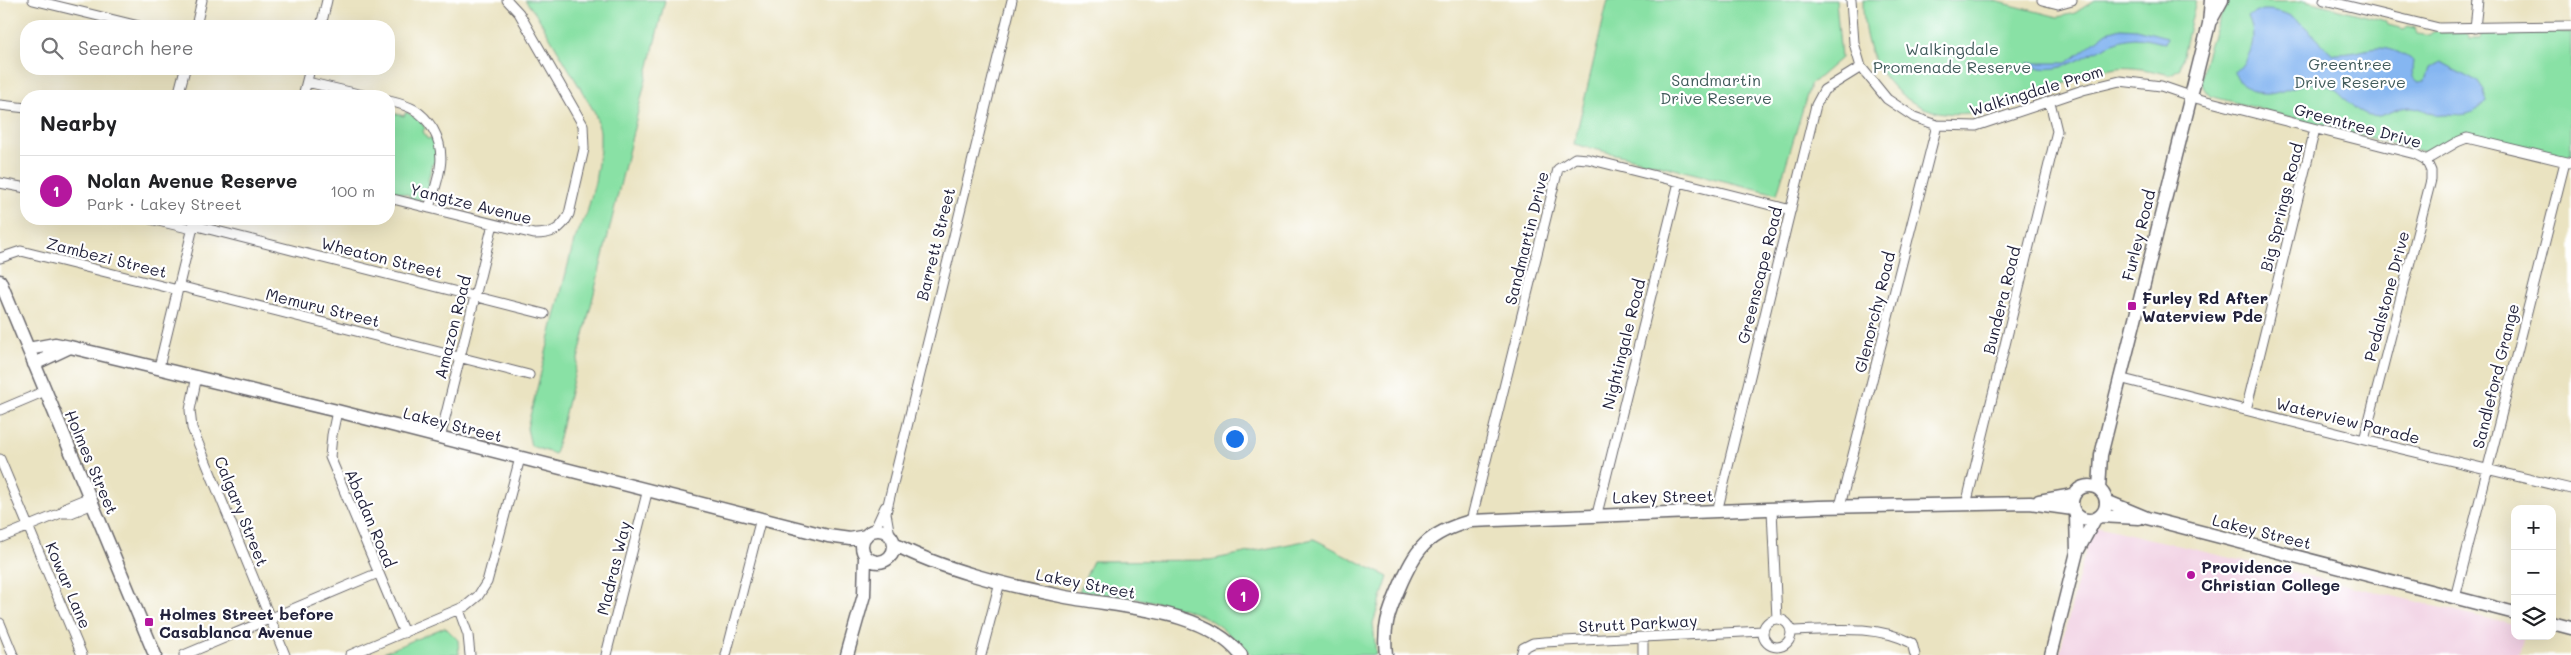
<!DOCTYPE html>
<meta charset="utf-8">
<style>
body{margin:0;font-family:Mali,sans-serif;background:#f6f6f6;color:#202124}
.controls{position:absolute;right:15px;bottom:15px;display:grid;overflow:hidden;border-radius:10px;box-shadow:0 5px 20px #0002}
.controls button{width:45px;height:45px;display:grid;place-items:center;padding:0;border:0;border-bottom:1px solid #e0e0e0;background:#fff;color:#202124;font:25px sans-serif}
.you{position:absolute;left:1234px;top:438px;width:18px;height:18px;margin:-12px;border:4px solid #fff;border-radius:50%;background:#1a73e8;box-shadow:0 0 0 8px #1a73e833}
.badge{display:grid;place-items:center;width:32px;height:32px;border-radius:50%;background:#b5179e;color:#fff;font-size:16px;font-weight:700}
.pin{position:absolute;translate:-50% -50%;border:2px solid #fff;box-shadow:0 1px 5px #0006}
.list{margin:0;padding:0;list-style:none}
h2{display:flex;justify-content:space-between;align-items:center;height:65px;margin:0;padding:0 20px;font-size:21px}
h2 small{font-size:16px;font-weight:400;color:#757577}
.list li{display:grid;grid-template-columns:32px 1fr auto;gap:15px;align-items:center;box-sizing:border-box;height:70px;padding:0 20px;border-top:1px solid #e0e0e0}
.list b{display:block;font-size:19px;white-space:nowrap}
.list p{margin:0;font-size:16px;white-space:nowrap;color:#757577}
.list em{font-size:16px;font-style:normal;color:#757577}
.icon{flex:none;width:28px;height:28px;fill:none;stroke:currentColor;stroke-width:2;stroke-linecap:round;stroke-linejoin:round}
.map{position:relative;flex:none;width:2571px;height:655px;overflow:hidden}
.search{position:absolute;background:#fff;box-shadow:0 5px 20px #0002;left:20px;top:20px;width:375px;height:55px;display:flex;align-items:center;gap:12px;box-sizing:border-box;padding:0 18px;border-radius:20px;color:#757577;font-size:19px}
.panel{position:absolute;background:#fff;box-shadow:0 5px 20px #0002;left:20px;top:90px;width:375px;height:135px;border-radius:20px}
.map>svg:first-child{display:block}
.built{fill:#f1d0e3}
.green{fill:#89e1a5;stroke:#568270}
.water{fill:#85b6f1;stroke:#546c96}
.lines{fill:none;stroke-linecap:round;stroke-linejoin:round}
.street-casing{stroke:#68666a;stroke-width:11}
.secondary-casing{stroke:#68666a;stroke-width:15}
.street{stroke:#fff;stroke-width:9}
.secondary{stroke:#fff;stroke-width:12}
.poi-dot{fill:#b5179e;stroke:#fff;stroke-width:2}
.labels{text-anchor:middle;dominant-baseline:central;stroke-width:4.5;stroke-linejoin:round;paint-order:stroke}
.park-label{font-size:16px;fill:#415b5b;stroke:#fff}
.street-label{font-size:16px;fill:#22223b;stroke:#fff}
.poi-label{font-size:16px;font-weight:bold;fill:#22223b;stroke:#fff;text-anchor:start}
</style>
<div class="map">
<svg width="2571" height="655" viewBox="0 0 2571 655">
<rect width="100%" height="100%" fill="#fff"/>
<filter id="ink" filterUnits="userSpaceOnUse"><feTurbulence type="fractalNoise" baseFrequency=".02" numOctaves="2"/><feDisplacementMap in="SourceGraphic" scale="10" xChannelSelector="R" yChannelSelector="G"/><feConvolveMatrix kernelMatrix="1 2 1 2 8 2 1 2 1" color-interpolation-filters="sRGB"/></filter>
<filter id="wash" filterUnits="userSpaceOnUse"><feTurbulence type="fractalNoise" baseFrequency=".0096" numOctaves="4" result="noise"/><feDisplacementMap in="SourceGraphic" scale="20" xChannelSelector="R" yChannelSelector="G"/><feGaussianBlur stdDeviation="1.12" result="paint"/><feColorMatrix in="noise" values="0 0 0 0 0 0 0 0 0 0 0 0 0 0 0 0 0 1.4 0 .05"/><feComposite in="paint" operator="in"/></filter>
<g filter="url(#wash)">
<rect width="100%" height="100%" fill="#eae3c1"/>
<path class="built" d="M 2092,525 L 2515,625 L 2515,636 L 2524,636 L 2519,655 L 2059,655 Z"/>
<path class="green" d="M 525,0 L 665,0 L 555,454 L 531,446 L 527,428 L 574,241 L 587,213 L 595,182 L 600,150 L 600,131 L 595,113 L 538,17 Z
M 1608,0 L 1836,0 L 1841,58 L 1810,85 L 1777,194 L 1574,144 Z
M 1863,0 L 1991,0 L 2058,17 L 2075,13 L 2095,0 L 2196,0 L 2180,68 L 2170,75 C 2155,71 2132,66 2117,68 C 2044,80 1950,156 1888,81 C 1868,57 1863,31 1863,0 Z
M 2230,0 C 2246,0 2294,4 2304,0 L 2386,21 L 2388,25 L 2404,29 L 2408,26 L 2415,28 L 2417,33 L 2429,35 L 2433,32 L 2467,33 L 2470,38 L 2480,38 L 2482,33 L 2571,32 L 2571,159 L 2471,134 C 2454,136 2441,151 2424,152 L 2210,96 C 2206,92 2203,88 2202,83 C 2200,66 2219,14 2230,0 Z
M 389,112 L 404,116 L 406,112 L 420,120 L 425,128 L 423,131 L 427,139 L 431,138 L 436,145 L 436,163 L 432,164 L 428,181 L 431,184 L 424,200 L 410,199 L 409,195 L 389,190 Z
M 1314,539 L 1388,577 L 1373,623 L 1376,655 L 1251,655 C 1236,641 1219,623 1200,615 C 1162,599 1119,597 1079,591 L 1093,561 L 1210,560 Z
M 445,627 L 458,640 L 459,655 L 378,655 Z"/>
<path class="water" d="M 2263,10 C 2298,9 2310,35 2333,54 C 2369,55 2377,36 2413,61 C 2412,70 2410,77 2419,82 L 2425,81 L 2429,68 L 2441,62 L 2477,81 L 2484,91 L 2486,101 C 2470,117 2466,115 2446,114 C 2442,114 2438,115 2434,114 C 2426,112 2418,106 2409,107 C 2392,108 2379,123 2362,113 C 2346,104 2342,88 2323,84 C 2291,76 2263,118 2234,73 C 2252,58 2258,38 2248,16 Z
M 2121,28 L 2136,29 L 2167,37 L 2165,43 C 2155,42 2145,38 2135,38 C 2096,40 2065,84 2027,63 L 2067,63 L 2107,32 Z"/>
</g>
<g filter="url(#ink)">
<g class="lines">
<defs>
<path id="street" d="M 33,0 L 139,26
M 1851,0 L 1854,43 L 1861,67 L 1887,99 L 1914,117 L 1937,125 L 1976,126 L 2083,90 L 2120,81 L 2161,86 L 2199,99 L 2415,154 L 2426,160 L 2457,142 L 2467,138 L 2571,163
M 2042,0 L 2058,4 L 2072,0
M 2324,0 L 2439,28 L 2571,26
M 196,26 L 202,0
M 321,26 L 327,0
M 2475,28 L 2478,0
M 307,82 L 367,96
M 178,96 L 185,69
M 303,96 L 310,69
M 389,101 C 410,106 421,110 433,129 C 449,157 437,180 429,208
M 0,105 L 26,108
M 0,183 L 26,188
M 389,198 L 534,234 C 552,234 561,230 569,214 L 584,149 L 583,125 L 519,13 L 507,0
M 150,219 L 192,229
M 193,225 L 544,314
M 0,258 L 21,251 L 178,290
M 179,286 L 529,375
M 159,367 L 195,219
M 197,376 L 190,410 L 192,428 L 285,655
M 2119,378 L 2364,440 L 2571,489
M 0,410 L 45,391
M 2246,410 L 2315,129
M 337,411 L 332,435 L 330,457 L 404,633
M 440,438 L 493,224
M 2364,440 L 2431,180 L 2431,171 L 2426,160
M 0,459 L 82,655
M 1966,505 L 2057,131 L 2050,102
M 1840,506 L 1937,125
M 1772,510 L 1777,619
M 1717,512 L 1816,105 L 1824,90 L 1861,67
M 61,513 L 71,513 L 93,504
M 1597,514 L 1679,182
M 1471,521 L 1558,169 L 1575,158 L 1588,159 L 1791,210
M 874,531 L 885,507
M 890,536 L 886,513 L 890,496 L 1012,0
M 0,538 L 61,513 L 68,506 L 90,497
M 2455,598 L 2565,162
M 459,610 L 468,635 L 470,655
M1763 633a14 14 0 1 1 28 0a14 14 0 1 1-28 0Z
M 0,623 L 13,655
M 1791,631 C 1831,630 1875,624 1912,643 L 1915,655
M 1643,639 L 1643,655
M 184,655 L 378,573
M 350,655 L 466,606 L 478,596 L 487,582 L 520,458
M 606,655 L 648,489
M 726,655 L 761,518
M 981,655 L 1000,582
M 1521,655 L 1523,648 L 1533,643 L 1544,642 L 1763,631"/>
<path id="secondary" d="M 2211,20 L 2222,0
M 0,281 L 155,655
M 28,349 L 55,344 L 70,347 L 337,411 L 828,536 L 850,539 L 866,536
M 34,364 L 70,347
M2072 503a17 17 0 1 1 34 0a17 17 0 1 1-34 0Z
M 2099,489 L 2101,455 L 2209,24 L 2211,0
M 2039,501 L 2073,495
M 2106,501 L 2147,518 L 2515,613
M 2076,514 L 2077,552
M 2100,516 L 2139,518
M862 546a16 16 0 1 1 32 0a16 16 0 1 1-32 0Z
M 894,544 C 943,570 1006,585 1061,596 C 1118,608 1202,607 1241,655
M 2552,623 L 2571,628
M 847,655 L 864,595 L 865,557
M 1386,655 C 1383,627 1388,614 1399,588 C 1416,548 1427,533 1471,521 L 1819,507 L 2030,503 L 2073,509
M 2051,655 L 2077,552 L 2095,519"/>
</defs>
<use href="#street" class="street-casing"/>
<use href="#secondary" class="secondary-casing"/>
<use href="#street" class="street"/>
<use href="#secondary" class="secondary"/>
</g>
</g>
<g class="poi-dot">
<rect x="2127" y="301" width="10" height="10" rx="2.5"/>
<circle cx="2191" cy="575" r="5"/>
<rect x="144" y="617" width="10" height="10" rx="2.5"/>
</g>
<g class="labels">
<g class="park-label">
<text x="1952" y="48">Walkingdale<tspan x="1952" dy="18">Promenade Reserve</tspan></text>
<text x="2350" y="63">Greentree<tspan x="2350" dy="18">Drive Reserve</tspan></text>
<text x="1716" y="79">Sandmartin<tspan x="1716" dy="18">Drive Reserve</tspan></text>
</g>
<g class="street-label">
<text transform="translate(2036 90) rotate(-17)">Walkingdale Prom</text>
<text transform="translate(2358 125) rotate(15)">Greentree Drive</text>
<text transform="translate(471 203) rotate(14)">Yangtze Avenue</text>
<text transform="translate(2281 207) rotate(-76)">Big Springs Road</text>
<text transform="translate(2138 235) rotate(-76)">Furley Road</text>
<text transform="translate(1526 238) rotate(-76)">Sandmartin Drive</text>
<text transform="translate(935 244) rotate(-76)">Barrett Street</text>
<text transform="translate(107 257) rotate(14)">Zambezi Street</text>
<text transform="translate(382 257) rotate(14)">Wheaton Street</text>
<text transform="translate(1759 275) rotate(-76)">Greenscape Road</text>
<text transform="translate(2386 296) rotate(-75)">Pedalstone Drive</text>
<text transform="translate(2001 300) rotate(-76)">Bundera Road</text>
<text transform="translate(323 307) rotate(14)">Memuru Street</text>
<text transform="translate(1874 312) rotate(-76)">Glenorchy Road</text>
<text transform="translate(452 327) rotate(-76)">Amazon Road</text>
<text transform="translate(1623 344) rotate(-76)">Nightingale Road</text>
<text transform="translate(2495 376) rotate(-76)">Sandleford Grange</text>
<text transform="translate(2348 420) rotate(14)">Waterview Parade</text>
<text transform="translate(453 424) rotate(14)">Lakey Street</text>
<text transform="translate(92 462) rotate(67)">Holmes Street</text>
<text transform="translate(1663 496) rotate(-1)">Lakey Street</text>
<text transform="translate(242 511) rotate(68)">Calgary Street</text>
<text transform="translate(371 518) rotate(67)">Abadan Road</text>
<text transform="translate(2262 531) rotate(14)">Lakey Street</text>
<text transform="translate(613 568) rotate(-76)">Madras Way</text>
<text transform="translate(1086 583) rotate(11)">Lakey Street</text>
<text transform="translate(69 585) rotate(67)">Kowar Lane</text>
<text transform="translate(1638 623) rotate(-3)">Strutt Parkway</text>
</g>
<g class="poi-label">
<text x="2142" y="297">Furley Rd After<tspan x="2142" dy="18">Waterview Pde</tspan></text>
<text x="2201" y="566">Providence<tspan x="2201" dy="18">Christian College</tspan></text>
<text x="159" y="613">Holmes Street before<tspan x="159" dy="18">Casablanca Avenue</tspan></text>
</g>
</g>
</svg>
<div class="controls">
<button>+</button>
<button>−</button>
<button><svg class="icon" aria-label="layers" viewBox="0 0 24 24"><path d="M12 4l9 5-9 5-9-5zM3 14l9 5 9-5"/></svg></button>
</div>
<div class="you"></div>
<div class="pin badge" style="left:1243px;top:595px">1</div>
<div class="search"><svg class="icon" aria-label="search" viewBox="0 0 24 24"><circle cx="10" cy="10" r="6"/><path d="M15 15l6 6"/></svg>Search here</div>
<section class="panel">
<h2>Nearby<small></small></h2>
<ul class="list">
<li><span class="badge">1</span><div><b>Nolan Avenue Reserve</b><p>Park · Lakey Street</p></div><em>100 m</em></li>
</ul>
</section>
</div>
